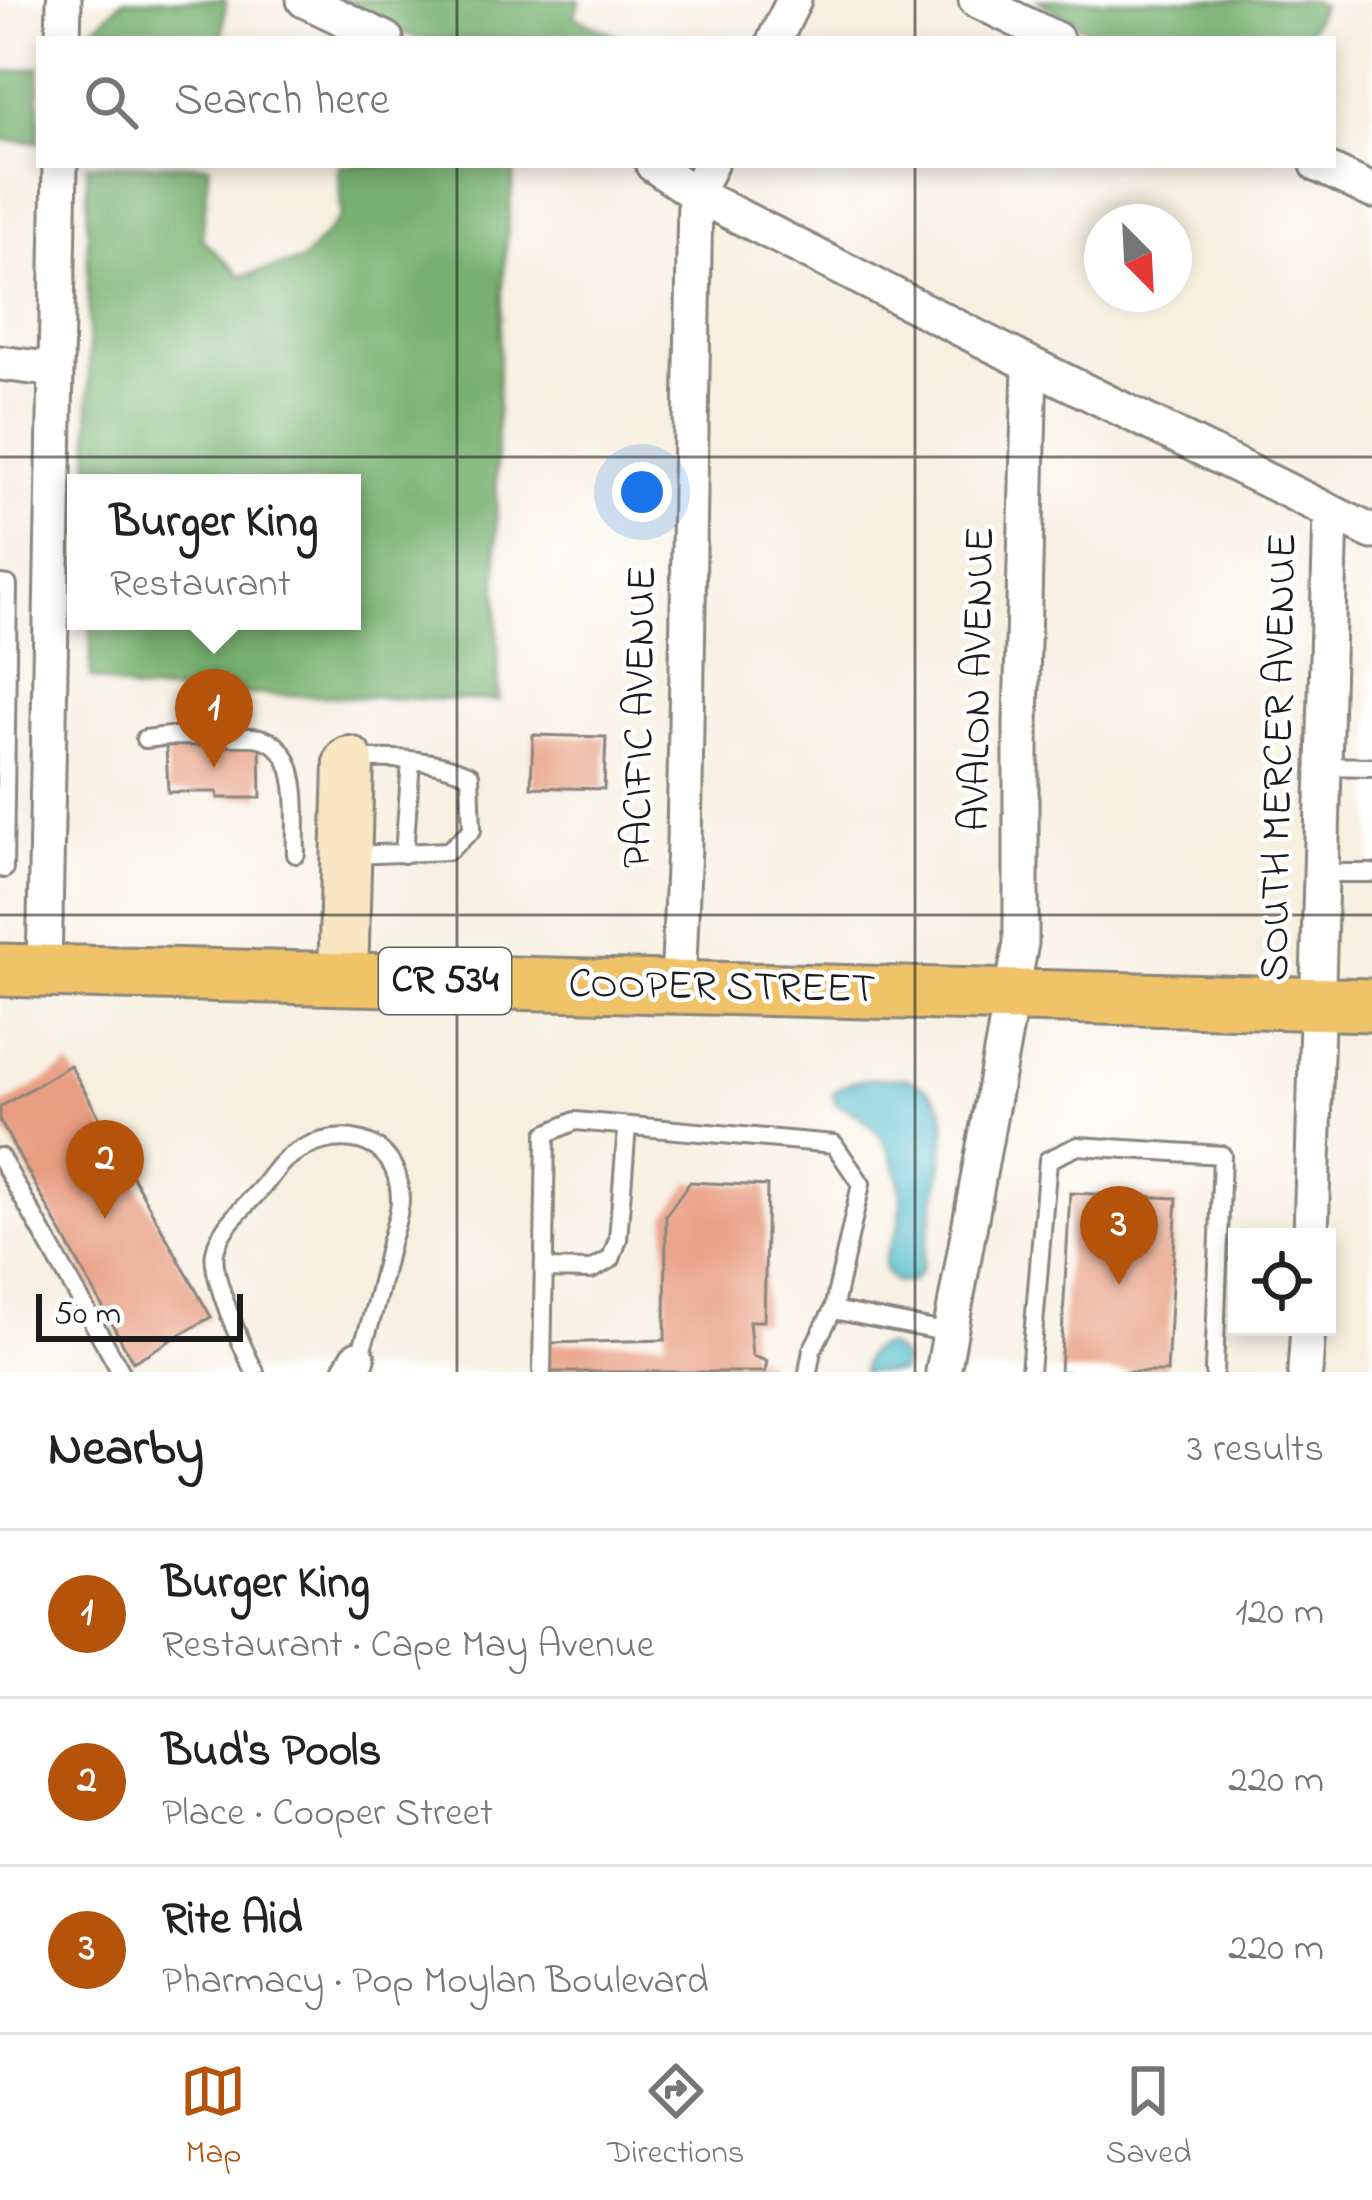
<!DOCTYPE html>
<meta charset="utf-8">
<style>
body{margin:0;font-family:"Indie Flower",sans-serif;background:#f2f2f2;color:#222}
.controls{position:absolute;right:36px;bottom:36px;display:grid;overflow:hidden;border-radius:0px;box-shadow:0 6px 18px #0003}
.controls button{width:108px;height:108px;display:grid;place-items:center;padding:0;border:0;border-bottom:3px solid #e0e0e0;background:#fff;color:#222;font:60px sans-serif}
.compass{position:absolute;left:1084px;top:204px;width:108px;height:108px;border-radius:50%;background:#fff;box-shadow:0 6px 18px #0003;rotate:156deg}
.scale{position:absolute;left:36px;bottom:30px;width:207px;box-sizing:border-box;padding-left:12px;border:6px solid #1c1c1c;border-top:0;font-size:33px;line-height:42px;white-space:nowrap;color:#1c1c1c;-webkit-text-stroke:9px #fff;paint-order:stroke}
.you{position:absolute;left:642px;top:492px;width:42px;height:42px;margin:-30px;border:9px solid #fff;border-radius:50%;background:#1a73e8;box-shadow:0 0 0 18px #1a73e833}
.badge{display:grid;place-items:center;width:78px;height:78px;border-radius:50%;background:#b45309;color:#fff;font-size:39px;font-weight:700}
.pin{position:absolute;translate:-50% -99px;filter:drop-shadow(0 3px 6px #0008)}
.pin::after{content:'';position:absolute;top:63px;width:42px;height:36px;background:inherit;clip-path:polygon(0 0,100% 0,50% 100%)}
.popup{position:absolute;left:67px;top:474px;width:294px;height:156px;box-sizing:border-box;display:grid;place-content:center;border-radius:0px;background:#fff;filter:drop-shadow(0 3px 9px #0005);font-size:39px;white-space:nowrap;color:#767676}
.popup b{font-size:45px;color:#222}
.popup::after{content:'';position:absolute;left:50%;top:100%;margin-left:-24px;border:24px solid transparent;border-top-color:#fff}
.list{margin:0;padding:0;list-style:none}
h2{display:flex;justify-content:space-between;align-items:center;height:156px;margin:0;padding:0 48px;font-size:51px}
h2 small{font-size:39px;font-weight:400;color:#767676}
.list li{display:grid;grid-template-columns:78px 1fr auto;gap:36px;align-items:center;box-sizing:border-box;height:168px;padding:0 48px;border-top:3px solid #e0e0e0}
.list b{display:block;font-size:45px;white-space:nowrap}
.list p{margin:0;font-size:39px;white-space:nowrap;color:#767676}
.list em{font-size:39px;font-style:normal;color:#767676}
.icon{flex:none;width:66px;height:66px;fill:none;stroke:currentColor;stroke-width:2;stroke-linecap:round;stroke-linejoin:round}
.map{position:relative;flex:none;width:1372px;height:1372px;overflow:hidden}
.search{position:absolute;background:#fff;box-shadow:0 6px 18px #0003;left:36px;right:36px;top:36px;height:132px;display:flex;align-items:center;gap:30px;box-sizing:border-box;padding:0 42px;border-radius:0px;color:#767676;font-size:45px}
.sheet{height:660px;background:#fff}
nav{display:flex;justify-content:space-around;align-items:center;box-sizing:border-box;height:168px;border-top:3px solid #e0e0e0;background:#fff;font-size:33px;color:#767676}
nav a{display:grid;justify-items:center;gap:6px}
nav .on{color:#b45309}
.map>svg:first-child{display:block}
.forest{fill:#77b06f;stroke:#4a6646;stroke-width:3}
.water{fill:#4ebac9;stroke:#356b72;stroke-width:3}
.building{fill:#e89c80}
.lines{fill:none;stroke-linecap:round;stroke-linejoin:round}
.lane-casing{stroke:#8a867e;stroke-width:22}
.street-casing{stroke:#8a867e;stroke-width:39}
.secondary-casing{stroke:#8a867e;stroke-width:54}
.primary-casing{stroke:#8a867e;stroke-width:57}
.lane{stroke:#fff;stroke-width:16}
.street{stroke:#fff;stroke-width:33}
.secondary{stroke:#f9e7c3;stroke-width:48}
.primary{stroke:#f0c369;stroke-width:51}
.grid{fill:none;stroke:#1c1c1c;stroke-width:3;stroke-opacity:0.55}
.labels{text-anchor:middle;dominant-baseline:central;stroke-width:9;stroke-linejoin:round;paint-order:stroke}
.shield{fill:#fff;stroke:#606060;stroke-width:3}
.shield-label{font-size:39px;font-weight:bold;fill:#1c1c1c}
.street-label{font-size:42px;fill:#1c1c1c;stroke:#fff}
</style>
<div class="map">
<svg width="1372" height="1372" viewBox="0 0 1372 1372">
<rect width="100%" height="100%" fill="#fff"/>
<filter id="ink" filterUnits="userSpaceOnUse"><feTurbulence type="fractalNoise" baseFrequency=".00833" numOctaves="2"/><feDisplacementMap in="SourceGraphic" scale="24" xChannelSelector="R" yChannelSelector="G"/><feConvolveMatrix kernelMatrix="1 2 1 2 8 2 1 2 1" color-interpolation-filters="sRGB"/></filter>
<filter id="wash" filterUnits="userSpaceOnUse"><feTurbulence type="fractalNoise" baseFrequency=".004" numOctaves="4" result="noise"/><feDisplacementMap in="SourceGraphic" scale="48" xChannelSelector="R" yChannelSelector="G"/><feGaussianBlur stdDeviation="2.7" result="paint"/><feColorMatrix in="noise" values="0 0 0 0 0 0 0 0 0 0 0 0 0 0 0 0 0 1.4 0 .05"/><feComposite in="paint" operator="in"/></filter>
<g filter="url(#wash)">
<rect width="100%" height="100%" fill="#f7efdf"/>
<path class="forest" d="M 123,0 L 226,0 L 222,39 L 86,39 L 86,36 Z
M 333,0 L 580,0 L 574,16 L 623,39 L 417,39 Z
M 1037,0 L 1309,0 L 1322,6 L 1304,39 L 1102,39 Z
M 39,67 L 39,142 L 0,140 L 0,73 Z
M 87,165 L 209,165 L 202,239 L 242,276 L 302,261 L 341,217 L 339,165 L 515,165 C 491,343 496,522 499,701 L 134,691 L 91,678 L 91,621 L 352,621 L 352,483 L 90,483 Z"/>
<path class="water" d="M 906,1078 C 921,1085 935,1091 942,1108 C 954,1132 926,1239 921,1270 L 912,1281 L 897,1283 C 893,1280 886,1274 885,1269 C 881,1256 896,1237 899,1223 C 907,1187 892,1140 862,1118 C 854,1112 844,1108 836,1104 L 833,1093 C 852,1075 881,1079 906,1078 Z
M 884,1346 L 891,1348 L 903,1359 L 901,1372 L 862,1372 C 865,1356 867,1348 884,1346 Z"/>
<g id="blocks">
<path class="building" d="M 533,735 L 606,737 L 604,789 L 531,787 Z
M 260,744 L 261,798 L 218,798 L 217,792 L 168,792 L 166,745 Z
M 70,1065 L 211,1317 L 133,1362 L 0,1121 L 0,1107 Z
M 690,1182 L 767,1186 L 764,1321 L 749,1321 L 752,1356 L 767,1361 L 765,1372 L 542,1372 L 550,1343 L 665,1340 L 666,1215 Z
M 1070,1193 L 1177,1198 L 1167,1372 L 1060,1372 Z"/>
</g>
</g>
<g filter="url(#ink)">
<use href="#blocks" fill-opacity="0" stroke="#8a867e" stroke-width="3"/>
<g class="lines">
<defs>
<path id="lane" d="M 0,584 L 8,585 L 4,869
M 145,739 L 169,736 L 252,737 C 306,740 294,816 296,854
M 351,760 C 390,757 434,758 470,775 L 472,830 L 448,851 L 353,855
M 1324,766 L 1372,767
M 404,854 L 411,761
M 1322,873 L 1372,873
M 0,1157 L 121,1372
M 544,1269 L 591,1270 L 611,1259 L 618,1239 L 627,1126
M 833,1310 L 950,1333
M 255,1372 C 243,1349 210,1275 215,1252 C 220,1227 241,1211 257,1193 C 267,1183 276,1167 286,1159 C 332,1124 399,1131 400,1199 C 400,1213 394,1229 390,1243 C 381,1282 373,1320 358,1358
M 542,1372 L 546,1134 L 575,1121 L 834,1144 L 861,1184 L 833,1310 L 812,1350 L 808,1372
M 1030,1372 L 1048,1160 L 1078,1146 L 1222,1155 L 1214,1372"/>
<path id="street" d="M 304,0 L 386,39
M 976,0 L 1056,39
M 63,39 L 64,0
M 775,39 L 794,0
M 653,165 L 695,194 L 1030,364 L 1372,532
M 1318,165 L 1372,191
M 0,363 L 55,370
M 44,972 L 60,165
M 678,987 L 684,844 L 695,194 L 710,165
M 1311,1237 L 1331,513
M 350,1372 L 358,1358
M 943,1372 L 1021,943 L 1021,723 L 1030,364
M 1305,1372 L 1308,1327"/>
<path id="secondary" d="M 343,979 L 349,761"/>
<path id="primary" d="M 0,970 L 1372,1005"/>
</defs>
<use href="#lane" class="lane-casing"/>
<use href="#street" class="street-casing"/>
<use href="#secondary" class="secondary-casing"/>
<use href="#primary" class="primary-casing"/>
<use href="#lane" class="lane"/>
<use href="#street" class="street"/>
<use href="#secondary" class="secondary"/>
<use href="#primary" class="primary"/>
</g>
</g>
<path class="grid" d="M 457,0 L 457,39M 915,0 L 915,39M 457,165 L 457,1372M 915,165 L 915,1372M 0,457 L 1372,457M 0,915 L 1372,915"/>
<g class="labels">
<rect class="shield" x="379" y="948" width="132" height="66" rx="9"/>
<g class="shield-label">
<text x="445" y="981">CR 534</text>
</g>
<g class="street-label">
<text transform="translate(979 679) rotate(-89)">AVALON AVENUE</text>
<text transform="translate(641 717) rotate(-89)">PACIFIC AVENUE</text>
<text transform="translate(1280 757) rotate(-89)">SOUTH MERCER AVENUE</text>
<text transform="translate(722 988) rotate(1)">COOPER STREET</text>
</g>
</g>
</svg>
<div class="controls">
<button><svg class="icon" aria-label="locate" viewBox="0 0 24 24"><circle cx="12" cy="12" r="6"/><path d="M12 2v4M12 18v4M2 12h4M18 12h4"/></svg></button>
</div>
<svg class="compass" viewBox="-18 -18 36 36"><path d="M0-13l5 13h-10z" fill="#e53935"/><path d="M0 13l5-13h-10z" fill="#767676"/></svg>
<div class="scale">50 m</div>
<div class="you"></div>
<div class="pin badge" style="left:214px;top:768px">1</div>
<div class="popup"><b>Burger King</b>Restaurant</div>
<div class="pin badge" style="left:105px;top:1219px">2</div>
<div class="pin badge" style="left:1119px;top:1285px">3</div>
<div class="search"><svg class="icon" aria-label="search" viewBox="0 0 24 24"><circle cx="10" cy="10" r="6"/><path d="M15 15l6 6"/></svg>Search here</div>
</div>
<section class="sheet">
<h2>Nearby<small>3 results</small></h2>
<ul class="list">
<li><span class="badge">1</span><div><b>Burger King</b><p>Restaurant · Cape May Avenue</p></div><em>120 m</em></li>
<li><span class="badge">2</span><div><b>Bud's Pools</b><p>Place · Cooper Street</p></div><em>220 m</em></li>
<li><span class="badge">3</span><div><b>Rite Aid</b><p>Pharmacy · Pop Moylan Boulevard</p></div><em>220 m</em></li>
</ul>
</section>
<nav>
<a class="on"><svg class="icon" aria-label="map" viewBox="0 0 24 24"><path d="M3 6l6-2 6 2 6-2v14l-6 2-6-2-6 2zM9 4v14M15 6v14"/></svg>Map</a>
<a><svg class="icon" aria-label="directions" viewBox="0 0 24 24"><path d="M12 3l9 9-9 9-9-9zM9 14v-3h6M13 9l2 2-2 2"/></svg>Directions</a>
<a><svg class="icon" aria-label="saved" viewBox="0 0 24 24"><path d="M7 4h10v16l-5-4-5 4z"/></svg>Saved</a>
</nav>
